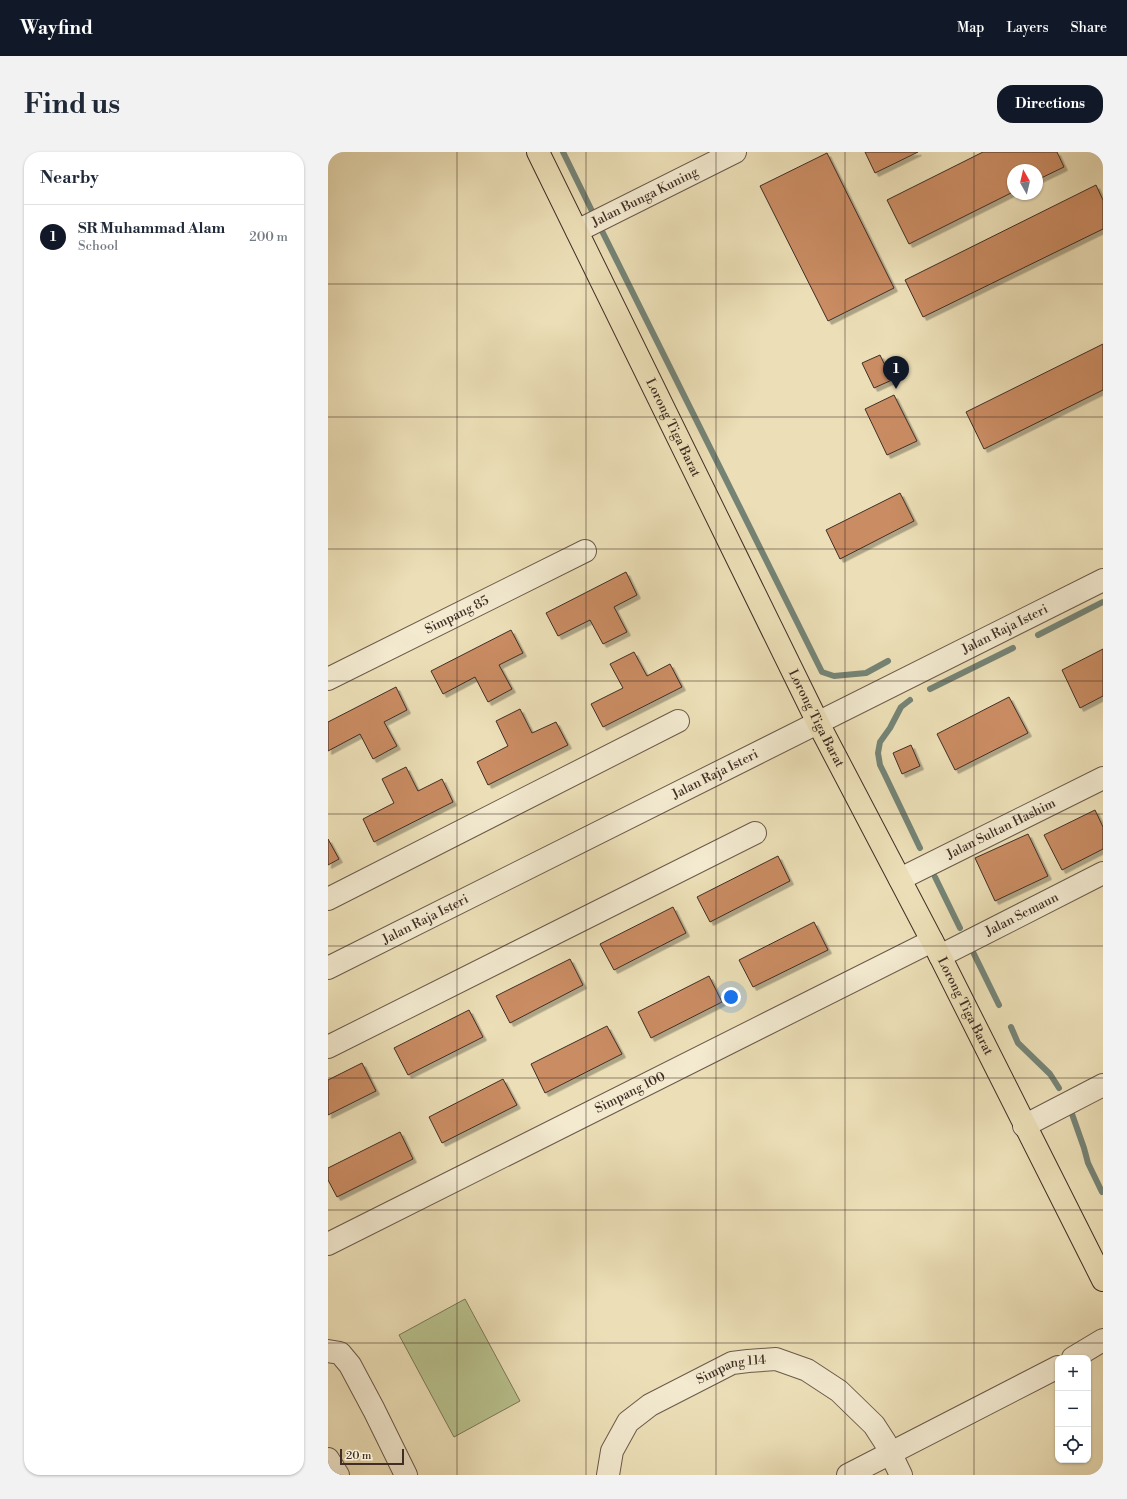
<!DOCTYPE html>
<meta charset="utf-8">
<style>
body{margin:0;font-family:"Libre Bodoni",serif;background:#f2f2f3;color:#1f2937}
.controls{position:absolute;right:12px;bottom:12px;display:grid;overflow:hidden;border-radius:8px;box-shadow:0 1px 3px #0004}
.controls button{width:36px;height:36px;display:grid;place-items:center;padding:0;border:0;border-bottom:1px solid #e0e1e3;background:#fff;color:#1f2937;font:20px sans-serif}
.compass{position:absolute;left:679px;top:12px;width:36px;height:36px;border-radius:50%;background:#fff;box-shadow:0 1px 3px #0004;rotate:352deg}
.scale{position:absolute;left:12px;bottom:10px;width:64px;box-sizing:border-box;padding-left:4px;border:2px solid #402e26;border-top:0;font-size:11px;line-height:14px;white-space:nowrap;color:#402e26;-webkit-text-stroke:3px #f3ead0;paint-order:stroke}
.you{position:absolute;left:403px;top:845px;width:14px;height:14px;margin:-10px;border:3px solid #fff;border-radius:50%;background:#1a73e8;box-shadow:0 0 0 6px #1a73e833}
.badge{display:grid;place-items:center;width:26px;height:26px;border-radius:50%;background:#111827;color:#fff;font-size:13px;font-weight:700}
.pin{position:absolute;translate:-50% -33px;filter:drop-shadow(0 1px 2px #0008)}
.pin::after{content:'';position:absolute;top:21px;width:14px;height:12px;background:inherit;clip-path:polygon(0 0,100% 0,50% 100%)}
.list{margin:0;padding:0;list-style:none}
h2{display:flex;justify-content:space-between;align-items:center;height:52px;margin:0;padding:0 16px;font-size:17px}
h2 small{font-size:13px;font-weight:400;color:#747a83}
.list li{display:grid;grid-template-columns:26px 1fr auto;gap:12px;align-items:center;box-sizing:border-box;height:64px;padding:0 16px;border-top:1px solid #e0e1e3}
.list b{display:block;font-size:15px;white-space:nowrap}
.list p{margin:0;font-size:13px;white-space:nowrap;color:#747a83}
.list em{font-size:13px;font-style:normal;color:#747a83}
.icon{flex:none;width:22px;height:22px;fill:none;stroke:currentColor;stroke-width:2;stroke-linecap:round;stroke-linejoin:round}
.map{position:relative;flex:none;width:775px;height:1323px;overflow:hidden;border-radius:16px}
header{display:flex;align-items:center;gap:24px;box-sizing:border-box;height:56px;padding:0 20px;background:#111827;color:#fff}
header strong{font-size:19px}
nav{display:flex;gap:22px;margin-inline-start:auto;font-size:14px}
.intro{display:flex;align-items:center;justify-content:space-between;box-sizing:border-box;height:96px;padding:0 24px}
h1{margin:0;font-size:28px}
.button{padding:10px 18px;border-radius:16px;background:#111827;color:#fff;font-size:14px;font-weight:700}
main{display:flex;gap:24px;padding:0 24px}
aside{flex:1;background:#fff;border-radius:16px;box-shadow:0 1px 3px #0004}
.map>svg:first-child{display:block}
.garden{fill:#b8c28e;stroke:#7c785a}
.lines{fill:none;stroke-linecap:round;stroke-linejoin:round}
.stream{stroke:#758476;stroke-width:6}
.building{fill:#ca8c63;stroke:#402e26;filter:url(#shadow)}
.minor-casing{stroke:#6b5a4a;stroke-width:24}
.major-casing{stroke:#402e26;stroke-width:24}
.minor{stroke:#f3ead0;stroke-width:22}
.major{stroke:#ecdfb7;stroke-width:22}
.grid{fill:none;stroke:#402e26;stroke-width:1;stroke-opacity:0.55}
.labels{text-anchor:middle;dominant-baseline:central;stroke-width:3;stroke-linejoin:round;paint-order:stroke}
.street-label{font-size:13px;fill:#402e26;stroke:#f3ead0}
</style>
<header>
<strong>Wayfind</strong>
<nav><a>Map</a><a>Layers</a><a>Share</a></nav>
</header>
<div class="intro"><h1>Find us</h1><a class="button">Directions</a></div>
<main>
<aside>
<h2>Nearby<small></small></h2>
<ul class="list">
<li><span class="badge">1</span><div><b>SR Muhammad Alam</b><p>School</p></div><em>200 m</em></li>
</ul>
</aside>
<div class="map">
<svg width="775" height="1323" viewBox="0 0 775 1323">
<defs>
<filter id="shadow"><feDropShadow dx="3.5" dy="3.5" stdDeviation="0" flood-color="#0004"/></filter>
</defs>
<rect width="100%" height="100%" fill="#ecdfb7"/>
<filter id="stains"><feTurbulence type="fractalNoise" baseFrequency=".005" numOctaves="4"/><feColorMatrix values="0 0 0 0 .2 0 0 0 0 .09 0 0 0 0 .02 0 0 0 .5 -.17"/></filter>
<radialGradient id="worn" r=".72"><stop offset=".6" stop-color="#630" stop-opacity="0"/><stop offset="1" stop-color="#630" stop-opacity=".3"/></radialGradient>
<path class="garden" d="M 137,1147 L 192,1249 L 126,1285 L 71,1183 Z"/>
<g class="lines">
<path class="stream" d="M 235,0 L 264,59
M 273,77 L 494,520 L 506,524 L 538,521 L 560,509
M 710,483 L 775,450
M 602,537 L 685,496
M 582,548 L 573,555 L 562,576 L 552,590 L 550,601 L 552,613 L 556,621 L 592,696
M 607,725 L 632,776
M 645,800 L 671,853
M 683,875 L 690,891 L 722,922 L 731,936
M 744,962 L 756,996 L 760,1011 L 774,1040"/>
</g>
<path class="building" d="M 537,0 L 590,0 L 547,21 Z
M 655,0 L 729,0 L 736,15 L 709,28 L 709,18 L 685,18 L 685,40 L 581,92 L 559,48 Z
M 499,1 L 566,136 L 500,169 L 432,34 Z
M 768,33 L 775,48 L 775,77 L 595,165 L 577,128 Z
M 775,192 L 775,238 L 656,297 L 638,260 Z
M 552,203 L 564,228 L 546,236 L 534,211 Z
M 566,243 L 589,289 L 559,303 L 537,257 Z
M 572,341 L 586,369 L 512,407 L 498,378 Z
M 298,420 L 309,443 L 286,455 L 299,480 L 275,492 L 262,468 L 230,484 L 218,461 Z
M 183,478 L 195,501 L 171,513 L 184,537 L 160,550 L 147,525 L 115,542 L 103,519 Z
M 775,497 L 775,544 L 752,556 L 734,518 Z
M 306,500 L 319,524 L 342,512 L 354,535 L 275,575 L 263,552 L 295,536 L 282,512 Z
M 68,535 L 79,558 L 56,570 L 69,594 L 45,607 L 32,582 L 0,599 L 0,570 Z
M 681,545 L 700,581 L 627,618 L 609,582 Z
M 192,557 L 204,581 L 228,570 L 240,593 L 160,633 L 149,610 L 180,594 L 168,569 Z
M 583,593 L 592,614 L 574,622 L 565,601 Z
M 78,615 L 90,639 L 114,627 L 125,650 L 46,690 L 35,667 L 66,651 L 54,627 Z
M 767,658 L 775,675 L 775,697 L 734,718 L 716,683 Z
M 700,682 L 720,724 L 667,749 L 647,706 Z
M 0,687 L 11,707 L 0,713 Z
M 450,704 L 462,729 L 382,770 L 369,745 Z
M 345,755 L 358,781 L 286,818 L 272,792 Z
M 486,770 L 500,798 L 425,835 L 411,808 Z
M 242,807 L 255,833 L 182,871 L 168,844 Z
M 381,824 L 394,850 L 323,886 L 310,860 Z
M 141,858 L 155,885 L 80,923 L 66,896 Z
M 279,874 L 294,902 L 217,941 L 203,912 Z
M 34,911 L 48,939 L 0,963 L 0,928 Z
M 175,927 L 189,953 L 114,991 L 101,965 Z
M 72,980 L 85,1007 L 9,1045 L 0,1028 L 0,1016 Z"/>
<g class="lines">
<defs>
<g id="minor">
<path id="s1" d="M 249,79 L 407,0"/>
<path id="s2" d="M 0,527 L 257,399"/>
<path id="s3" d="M 572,727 L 775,626"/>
<path d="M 0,747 L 350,569"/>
<path id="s4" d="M 612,804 L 775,721"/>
<path id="s5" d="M 0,816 L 775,428"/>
<path d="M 0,895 L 427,681"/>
<path d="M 696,974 L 775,933"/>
<path id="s6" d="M 0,1092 L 604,789"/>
<path d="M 0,1199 L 12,1201 L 22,1213 L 46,1258 L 78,1323"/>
<path d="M 745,1206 L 775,1188"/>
<path d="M 0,1307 L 10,1323"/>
<path id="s7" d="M 280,1323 L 284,1299 L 300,1270 L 322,1253 L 404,1211 L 420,1209 L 448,1207 L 479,1218 L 511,1239 L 546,1273 L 557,1290 L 573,1323"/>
<path d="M 520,1323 L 730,1215"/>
</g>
<g id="major">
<path id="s8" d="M 210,0 L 490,571 L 612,804 L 775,1128"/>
</g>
</defs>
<use href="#minor" class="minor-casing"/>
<use href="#major" class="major-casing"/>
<use href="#minor" class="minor"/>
<use href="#major" class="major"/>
</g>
<path class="grid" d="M 129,0 L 129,1323M 258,0 L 258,1323M 388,0 L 388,1323M 517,0 L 517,1323M 646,0 L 646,1323M 0,132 L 775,132M 0,265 L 775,265M 0,397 L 775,397M 0,529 L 775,529M 0,662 L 775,662M 0,794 L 775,794M 0,926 L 775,926M 0,1058 L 775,1058M 0,1191 L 775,1191"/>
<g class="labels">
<g class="street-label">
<text stroke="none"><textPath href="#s1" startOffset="76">Jalan Bunga Kuning</textPath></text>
<text stroke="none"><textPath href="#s8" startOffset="307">Lorong Tiga Barat</textPath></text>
<text stroke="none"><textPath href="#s2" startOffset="144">Simpang 85</textPath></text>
<text stroke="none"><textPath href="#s5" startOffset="757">Jalan Raja Isteri</textPath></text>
<text stroke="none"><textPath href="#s8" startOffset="631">Lorong Tiga Barat</textPath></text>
<text stroke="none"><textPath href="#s5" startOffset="433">Jalan Raja Isteri</textPath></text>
<text stroke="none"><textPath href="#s3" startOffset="113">Jalan Sultan Hashim</textPath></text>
<text stroke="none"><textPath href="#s4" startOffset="92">Jalan Semaun</textPath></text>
<text stroke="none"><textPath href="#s5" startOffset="109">Jalan Raja Isteri</textPath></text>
<text stroke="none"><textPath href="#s8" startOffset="955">Lorong Tiga Barat</textPath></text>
<text stroke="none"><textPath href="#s6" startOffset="338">Simpang 100</textPath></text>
<text stroke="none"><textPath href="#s7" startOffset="175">Simpang 114</textPath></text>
</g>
</g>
<rect width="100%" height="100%" filter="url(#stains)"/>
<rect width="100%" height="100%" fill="url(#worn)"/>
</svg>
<div class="controls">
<button>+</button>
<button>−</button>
<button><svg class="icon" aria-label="locate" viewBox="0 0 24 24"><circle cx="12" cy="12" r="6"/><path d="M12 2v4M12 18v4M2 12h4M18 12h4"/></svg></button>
</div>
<svg class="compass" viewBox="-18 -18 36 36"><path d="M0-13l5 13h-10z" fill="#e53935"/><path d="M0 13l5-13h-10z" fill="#747a83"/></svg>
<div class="scale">20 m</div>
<div class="you"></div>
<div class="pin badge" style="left:568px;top:237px">1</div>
</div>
</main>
